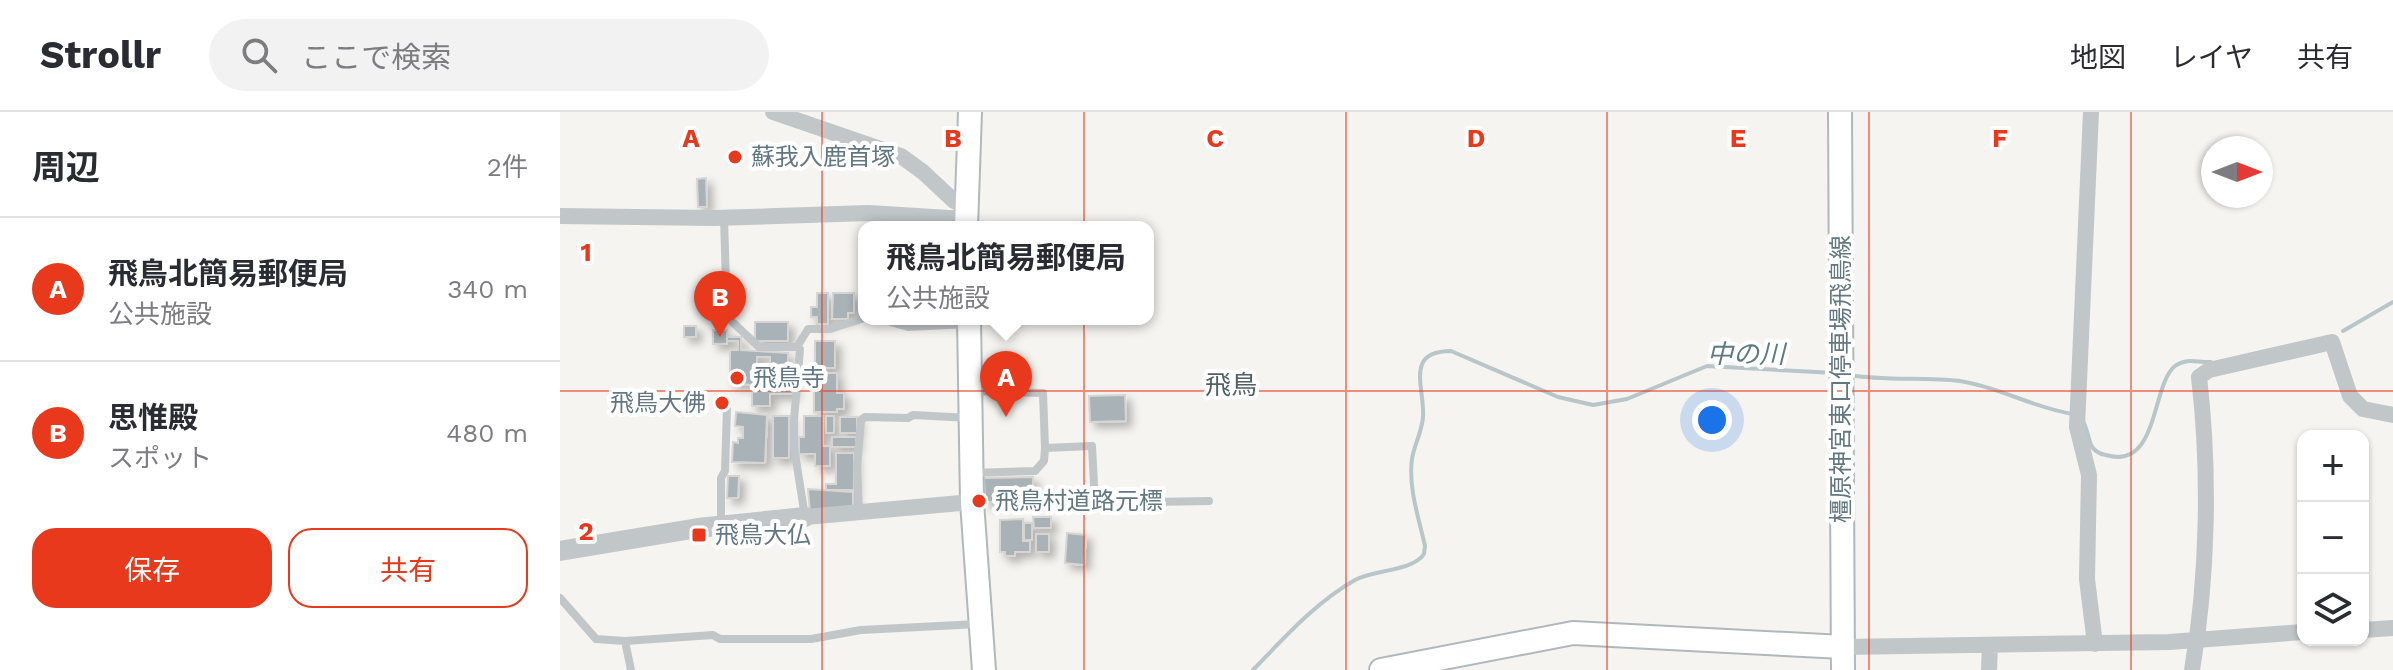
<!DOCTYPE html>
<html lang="ja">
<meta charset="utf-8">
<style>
body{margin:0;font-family:"Work Sans","Noto Sans JP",sans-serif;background:#f2f2f3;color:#2b2b33}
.controls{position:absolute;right:24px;bottom:24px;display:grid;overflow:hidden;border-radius:16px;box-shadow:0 2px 6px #0004}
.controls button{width:72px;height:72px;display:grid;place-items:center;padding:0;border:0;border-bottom:2px solid #e1e1e2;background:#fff;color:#2b2b33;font:40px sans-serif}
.compass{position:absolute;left:1641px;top:24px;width:72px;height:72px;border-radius:50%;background:#fff;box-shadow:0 2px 6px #0004;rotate:90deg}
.you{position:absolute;left:1152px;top:308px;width:28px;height:28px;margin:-20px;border:6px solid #fff;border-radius:50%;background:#1a73e8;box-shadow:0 0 0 12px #1a73e833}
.badge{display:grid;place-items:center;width:52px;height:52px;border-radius:50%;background:#e8391d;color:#fff;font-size:26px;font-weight:700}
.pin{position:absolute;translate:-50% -66px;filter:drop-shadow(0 2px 4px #0008)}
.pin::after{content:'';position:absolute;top:42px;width:28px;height:24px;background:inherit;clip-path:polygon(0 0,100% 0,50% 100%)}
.popup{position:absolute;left:298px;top:109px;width:296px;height:104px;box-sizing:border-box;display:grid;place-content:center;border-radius:16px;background:#fff;filter:drop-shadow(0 2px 6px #0005);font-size:26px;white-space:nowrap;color:#7c7c81}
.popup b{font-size:30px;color:#2b2b33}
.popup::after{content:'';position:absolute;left:50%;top:100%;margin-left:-16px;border:16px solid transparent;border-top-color:#fff}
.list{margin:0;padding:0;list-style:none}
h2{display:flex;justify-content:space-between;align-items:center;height:104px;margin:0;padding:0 32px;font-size:34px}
h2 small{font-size:26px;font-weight:400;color:#7c7c81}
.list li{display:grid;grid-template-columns:52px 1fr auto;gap:24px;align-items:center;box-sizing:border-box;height:144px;padding:0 32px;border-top:2px solid #e1e1e2}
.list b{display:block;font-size:30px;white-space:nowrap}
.list p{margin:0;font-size:26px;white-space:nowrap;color:#7c7c81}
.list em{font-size:26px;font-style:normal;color:#7c7c81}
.actions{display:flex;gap:16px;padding:24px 32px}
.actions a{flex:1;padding:18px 0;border:2px solid #e8391d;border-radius:24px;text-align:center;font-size:28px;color:#e8391d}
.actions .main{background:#e8391d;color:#fff}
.icon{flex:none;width:44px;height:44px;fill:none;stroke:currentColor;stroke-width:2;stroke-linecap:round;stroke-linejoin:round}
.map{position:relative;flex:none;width:1833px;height:558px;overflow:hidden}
header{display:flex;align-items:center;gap:48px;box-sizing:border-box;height:112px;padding:0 40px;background:#fff;border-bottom:2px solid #e1e1e2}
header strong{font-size:38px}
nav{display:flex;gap:44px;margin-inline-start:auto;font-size:28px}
.search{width:560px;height:72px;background:#f2f2f3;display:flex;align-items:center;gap:20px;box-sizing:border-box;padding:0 28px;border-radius:44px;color:#7c7c81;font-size:30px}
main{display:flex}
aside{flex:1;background:#fff}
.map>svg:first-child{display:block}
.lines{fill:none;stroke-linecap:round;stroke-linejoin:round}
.stream{stroke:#b8c6c9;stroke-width:4}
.building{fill:#a9b2b6;stroke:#d6d5d3;stroke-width:2;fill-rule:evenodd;filter:url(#shadow)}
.secondary-casing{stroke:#b1b8bb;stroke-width:26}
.service{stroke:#c1c6c8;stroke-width:8}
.minor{stroke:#c1c6c8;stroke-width:16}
.tertiary{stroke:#c1c6c8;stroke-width:20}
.secondary{stroke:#fff;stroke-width:22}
.grid{fill:none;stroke:#e8391d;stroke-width:2;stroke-opacity:0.55}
.poi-dot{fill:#e8391d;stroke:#fff;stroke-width:3}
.labels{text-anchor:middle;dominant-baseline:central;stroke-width:8;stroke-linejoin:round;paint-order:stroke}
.poi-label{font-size:24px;fill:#637782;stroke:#fff;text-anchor:start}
.street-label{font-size:24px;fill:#637782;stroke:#fff}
.water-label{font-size:26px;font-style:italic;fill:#5e7a80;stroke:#fff}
.neighbourhood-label{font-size:26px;fill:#515f67;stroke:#fff}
.grid-label{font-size:26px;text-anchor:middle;font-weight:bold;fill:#e8391d;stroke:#fff;stroke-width:8;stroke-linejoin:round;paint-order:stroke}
</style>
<header>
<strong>Strollr</strong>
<div class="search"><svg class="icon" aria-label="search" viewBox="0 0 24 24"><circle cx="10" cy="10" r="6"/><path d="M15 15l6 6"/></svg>ここで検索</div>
<nav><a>地図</a><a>レイヤ</a><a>共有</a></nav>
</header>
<main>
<aside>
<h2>周辺<small>2件</small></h2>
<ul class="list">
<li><span class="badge">A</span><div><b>飛鳥北簡易郵便局</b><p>公共施設</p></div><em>340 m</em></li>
<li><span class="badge">B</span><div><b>思惟殿</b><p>スポット</p></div><em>480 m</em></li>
</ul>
<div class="actions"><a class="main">保存</a><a>共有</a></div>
</aside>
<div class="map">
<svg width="1833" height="558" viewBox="0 0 1833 558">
<defs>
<filter id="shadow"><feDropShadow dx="5.5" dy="5.5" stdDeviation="4" flood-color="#0004"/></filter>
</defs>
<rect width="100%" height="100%" fill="#f5f4f0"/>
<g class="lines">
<path class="stream" d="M 1783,219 L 1833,190
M 1288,263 C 1325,269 1363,265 1400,269 C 1440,275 1473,296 1513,302
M 1523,309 C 1527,317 1528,325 1531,333 C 1534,339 1540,342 1546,343 C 1599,359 1591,273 1615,254 C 1627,245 1638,251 1651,250
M 693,558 C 724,526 756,490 795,468 C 813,458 853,459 864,442 L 865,434 C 859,407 848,375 852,347 C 854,333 862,320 863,305 C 865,276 844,239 891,239 L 998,285 L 1033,293 L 1067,287 L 1147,254 L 1275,261"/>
</g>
<path class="building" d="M 146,66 L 147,95 L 138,95 L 137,67 Z
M 257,181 L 268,181 L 268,212 L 257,212 L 257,205 L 251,205 L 251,195 L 257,195 Z
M 273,181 L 294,181 L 294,201 L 288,201 L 288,207 L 272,207 Z
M 195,210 L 228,210 L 228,229 L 195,229 Z
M 124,214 L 136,214 L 136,225 L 124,225 Z
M 153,218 L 167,218 L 167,232 L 153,232 Z
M 167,225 L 181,225 L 181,238 L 228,241 L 228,272 L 233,272 L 233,282 L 210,282 L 210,294 L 192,294 L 192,273 L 170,271 L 170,238 L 178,238 L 178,229 L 167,229 ZM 197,245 L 210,245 L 210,270 L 197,270 Z
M 255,229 L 275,229 L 275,256 L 255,256 Z
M 259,261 L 277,261 L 277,281 L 284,281 L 284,297 L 277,297 L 277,300 L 254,300 L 254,268 L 259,268 Z
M 565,283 L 566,309 L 530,310 L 529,284 Z
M 176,300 L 207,303 L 205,351 L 172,350 L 173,330 L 178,331 L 178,326 L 183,326 L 183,315 L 175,314 Z
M 213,304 L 229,304 L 229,346 L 213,346 Z
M 244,304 L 263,304 L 263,334 L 270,334 L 270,354 L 255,354 L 255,342 L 239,342 L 239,325 L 244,325 Z
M 266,304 L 274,304 L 274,321 L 266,321 Z
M 280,305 L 297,305 L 297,321 L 280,321 Z
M 272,325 L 296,325 L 296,335 L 272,335 Z
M 276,341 L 294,341 L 294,378 L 266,378 L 266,372 L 276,372 Z
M 168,364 L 179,364 L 178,386 L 167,386 Z
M 473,365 L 473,387 L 462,387 L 462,378 L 448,378 L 448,390 L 425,390 L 424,366 Z
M 248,377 L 293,380 L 293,394 L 250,400 Z
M 473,405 L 491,405 L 491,416 L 474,416 Z
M 463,407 L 463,429 L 470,429 L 470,440 L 455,440 L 455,444 L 445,444 L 445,440 L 440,440 L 440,408 Z
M 464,411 L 472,411 L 472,428 L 464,428 Z
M 507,421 L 526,423 L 524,453 L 505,451 Z
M 476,422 L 489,422 L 489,440 L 476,440 Z"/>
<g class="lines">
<defs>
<path id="secondary" d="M 1280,0 L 1283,558
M 406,115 L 410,0
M 409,207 L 412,390 L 424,558
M 821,558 L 1013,521 L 1283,535"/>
</defs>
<use href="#secondary" class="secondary-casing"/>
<path class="service" d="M 164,106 L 167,205 L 199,235 L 237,235 L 240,237 L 234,308 L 234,335 L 245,405
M 320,207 L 348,215 L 408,212
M 237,235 L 248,217 L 270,217 L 304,206
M 485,336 L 532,334 L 535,391 L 649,389
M 412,361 L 475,359 L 484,349 L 485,336 L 483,281 L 413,279
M 299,400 L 297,355 L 301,308 L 305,305 L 348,306 L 353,303 L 410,306
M 161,412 L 161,366 L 165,359 L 167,296
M 0,486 L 36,527 L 65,529 L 153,523 L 160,527 L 251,527 L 301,518 L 418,512
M 65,529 L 71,558"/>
<path class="minor" d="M 213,0 L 341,44 L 363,60 L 394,89 L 406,93
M 1531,0 L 1517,315 L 1529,363 L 1527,467 L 1535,532
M 0,104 L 154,106 L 309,101 L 405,107
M 245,405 L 412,390
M 1803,518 L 1833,516
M 1283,535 L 1609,530 L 1743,520
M 1429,558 L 1430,533
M 1632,558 C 1648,465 1650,359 1639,265 L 1649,258 L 1772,230 L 1790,284 L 1803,297 L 1833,303"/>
<path class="tertiary" d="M 0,439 L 138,416 L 245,405"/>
<use href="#secondary" class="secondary"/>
</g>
<path class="grid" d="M 262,0 L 262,558M 524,0 L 524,558M 786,0 L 786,558M 1047,0 L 1047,558M 1309,0 L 1309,558M 1571,0 L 1571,558M 0,279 L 1833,279"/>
<g class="poi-dot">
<circle cx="175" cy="45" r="8"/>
<circle cx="177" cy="266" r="8"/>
<circle cx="162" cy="291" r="8"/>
<circle cx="419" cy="389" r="8"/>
<rect x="131" y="415" width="16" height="16" rx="4"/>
</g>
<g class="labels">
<g class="poi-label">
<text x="191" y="45">蘇我入鹿首塚</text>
<text x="193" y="266">飛鳥寺</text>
<text x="146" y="291" text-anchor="end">飛鳥大佛</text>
<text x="435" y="389">飛鳥村道路元標</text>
<text x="155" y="423">飛鳥大仏</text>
</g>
<g class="street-label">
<text transform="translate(1281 267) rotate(-90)">橿原神宮東口停車場飛鳥線</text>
</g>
<g class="water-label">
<text x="1186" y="242">中の川</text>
</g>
<g class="neighbourhood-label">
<text x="671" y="273">飛鳥</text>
</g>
</g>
<g class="grid-label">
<text x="131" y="35">A</text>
<text x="393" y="35">B</text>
<text x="655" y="35">C</text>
<text x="916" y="35">D</text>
<text x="1178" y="35">E</text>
<text x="1440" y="35">F</text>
<text x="26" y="149">1</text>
<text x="26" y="428">2</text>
</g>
</svg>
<div class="controls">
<button>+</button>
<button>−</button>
<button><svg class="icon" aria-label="layers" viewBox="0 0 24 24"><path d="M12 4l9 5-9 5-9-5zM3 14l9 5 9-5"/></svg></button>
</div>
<svg class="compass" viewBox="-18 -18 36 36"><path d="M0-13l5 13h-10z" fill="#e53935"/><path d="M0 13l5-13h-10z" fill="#7c7c81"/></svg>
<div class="you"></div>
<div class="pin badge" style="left:446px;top:305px">A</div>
<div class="popup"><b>飛鳥北簡易郵便局</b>公共施設</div>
<div class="pin badge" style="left:160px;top:225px">B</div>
</div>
</main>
